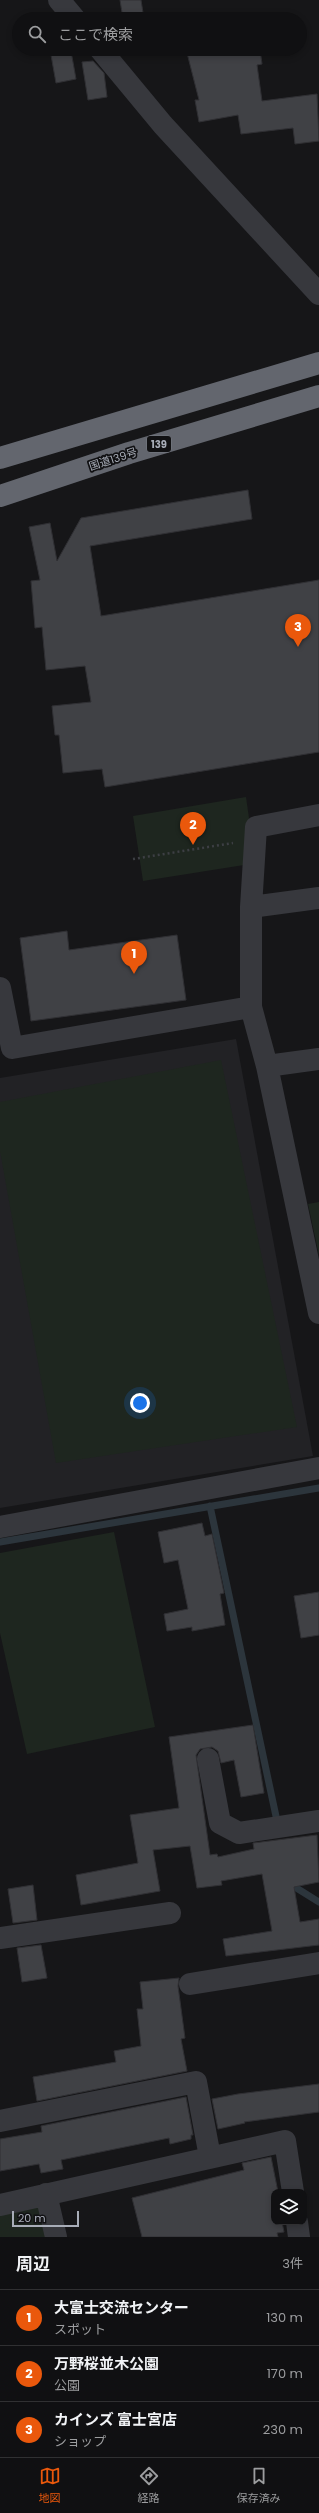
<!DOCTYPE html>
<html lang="ja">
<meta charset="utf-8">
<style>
body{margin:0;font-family:Poppins,"Noto Sans JP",sans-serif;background:#1e1e20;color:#f1f3f6}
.controls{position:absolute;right:12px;bottom:12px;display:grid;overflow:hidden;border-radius:8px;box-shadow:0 2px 6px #0003}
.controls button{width:36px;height:36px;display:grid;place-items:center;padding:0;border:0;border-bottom:1px solid #303032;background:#101012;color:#f1f3f6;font:20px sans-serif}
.scale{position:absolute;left:12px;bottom:10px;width:67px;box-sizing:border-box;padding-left:4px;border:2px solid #a8adb8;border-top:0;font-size:11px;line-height:14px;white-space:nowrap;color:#a8adb8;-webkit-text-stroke:3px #111113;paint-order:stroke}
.you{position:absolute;left:140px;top:1403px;width:14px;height:14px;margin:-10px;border:3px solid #fff;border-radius:50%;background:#1a73e8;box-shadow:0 0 0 6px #1a73e833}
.badge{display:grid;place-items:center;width:26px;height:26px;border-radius:50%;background:#ea580c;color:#fff;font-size:13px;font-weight:700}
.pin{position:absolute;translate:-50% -33px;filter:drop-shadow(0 1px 2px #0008)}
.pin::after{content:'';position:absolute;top:21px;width:14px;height:12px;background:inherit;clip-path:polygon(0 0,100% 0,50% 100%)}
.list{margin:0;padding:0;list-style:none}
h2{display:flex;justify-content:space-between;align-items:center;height:52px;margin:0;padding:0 16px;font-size:17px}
h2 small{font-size:13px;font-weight:400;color:#9c9d9f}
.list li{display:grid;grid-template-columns:26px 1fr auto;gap:12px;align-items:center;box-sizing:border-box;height:56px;padding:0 16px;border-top:1px solid #303032}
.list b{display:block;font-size:15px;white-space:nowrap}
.list p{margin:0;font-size:13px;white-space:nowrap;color:#9c9d9f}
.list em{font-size:13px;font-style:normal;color:#9c9d9f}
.icon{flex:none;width:22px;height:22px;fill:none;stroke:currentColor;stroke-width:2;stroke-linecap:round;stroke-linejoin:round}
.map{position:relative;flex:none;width:319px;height:2237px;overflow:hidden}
.search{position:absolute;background:#101012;box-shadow:0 2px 6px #0003;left:12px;right:12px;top:12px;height:44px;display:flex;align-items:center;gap:10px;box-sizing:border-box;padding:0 14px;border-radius:22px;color:#9c9d9f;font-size:15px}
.sheet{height:220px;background:#101012}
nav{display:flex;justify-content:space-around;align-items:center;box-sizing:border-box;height:56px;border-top:1px solid #303032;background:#101012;font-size:11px;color:#9c9d9f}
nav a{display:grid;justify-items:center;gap:2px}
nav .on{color:#ea580c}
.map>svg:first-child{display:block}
.built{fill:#222225}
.green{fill:#1e261f}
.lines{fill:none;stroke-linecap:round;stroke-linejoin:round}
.stream{stroke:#2c353c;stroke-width:7}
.building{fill:#404145;stroke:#303034}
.path{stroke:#3d3f44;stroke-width:2.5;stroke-dasharray:2 3;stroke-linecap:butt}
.minor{stroke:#37383d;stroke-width:22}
.highway{stroke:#63666e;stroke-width:22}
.labels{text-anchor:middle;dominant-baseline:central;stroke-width:3.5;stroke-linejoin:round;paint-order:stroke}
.shield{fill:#111113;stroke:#7b7e86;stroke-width:1}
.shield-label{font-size:10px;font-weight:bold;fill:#a8adb8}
.street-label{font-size:11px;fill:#a8adb8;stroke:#111113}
</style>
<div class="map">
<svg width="319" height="2237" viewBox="0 0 319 2237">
<rect width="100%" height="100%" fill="#161618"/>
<path class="built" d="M 236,1039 L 313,1456 L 0,1508 L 0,1078 Z"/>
<path class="green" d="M 246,797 L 250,825 L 244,865 L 143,881 L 133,816 Z
M 221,1060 L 297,1427 L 56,1463 L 0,1151 L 0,1102 Z
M 319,1202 L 319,1255 L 308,1204 Z
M 114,1532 L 155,1727 L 27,1754 L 0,1633 L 0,1553 Z
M 46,2194 L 56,2237 L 0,2237 L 0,2205 Z"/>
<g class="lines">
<path class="stream" d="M 210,1506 L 277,1821
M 0,1542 L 319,1488
M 290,1880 L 290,1884 L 319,1902"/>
</g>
<path class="building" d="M 120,0 L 141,0 L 144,19 L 123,19 Z
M 186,49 L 260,49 L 262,64 L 257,65 L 262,101 L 317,94 L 319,141 L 295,144 L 293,128 L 241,134 L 238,115 L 199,122 L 195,100 L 199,100 Z
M 71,51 L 76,79 L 56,83 L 51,55 Z
M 93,61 L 104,73 L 107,97 L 88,100 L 82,62 Z
M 248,490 L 252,519 L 90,546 L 101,616 L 319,580 L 319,752 L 105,787 L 102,769 L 63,773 L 59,735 L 55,735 L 52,706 L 91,702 L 85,666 L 46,670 L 42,627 L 35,628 L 31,581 L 40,580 L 29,527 L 50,523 L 57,561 L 81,518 Z
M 67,931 L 69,950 L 177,935 L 186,1000 L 31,1021 L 20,938 Z
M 202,1523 L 205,1536 L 212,1534 L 224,1593 L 220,1594 L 225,1625 L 192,1631 L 192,1627 L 167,1631 L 164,1614 L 188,1609 L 178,1560 L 164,1563 L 158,1532 Z
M 319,1592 L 319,1635 L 301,1638 L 294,1596 Z
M 253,1725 L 264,1793 L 241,1797 L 234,1760 L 221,1763 L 218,1751 L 212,1747 L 200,1749 L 196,1755 L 210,1855 L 217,1854 L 218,1857 L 254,1849 L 253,1843 L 317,1835 L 319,1882 L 294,1887 L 300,1922 L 319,1919 L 319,1945 L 226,1956 L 223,1939 L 272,1931 L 262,1874 L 221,1881 L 222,1885 L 197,1888 L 190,1846 L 153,1850 L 160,1891 L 81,1905 L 76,1875 L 138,1863 L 130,1815 L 179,1808 L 169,1737 Z
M 33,1885 L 37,1920 L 13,1923 L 8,1889 Z
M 41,1945 L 47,1978 L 22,1982 L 17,1948 Z
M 179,1978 L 178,1986 L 185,2038 L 181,2039 L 187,2071 L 37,2101 L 33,2077 L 116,2062 L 114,2051 L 141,2046 L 137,2009 L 143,2009 L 140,1982 Z
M 319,2084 L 319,2112 L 244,2122 L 245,2123 L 218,2129 L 212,2099 L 238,2094 Z
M 186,2097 L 193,2135 L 191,2135 L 191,2139 L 170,2144 L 169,2138 L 61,2160 L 63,2169 L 41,2173 L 39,2164 L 0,2171 L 0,2139 L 42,2132 L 41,2126 Z
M 271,2157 L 278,2192 L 274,2192 L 274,2222 L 282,2222 L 284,2232 L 277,2233 L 278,2237 L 142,2237 L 132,2198 L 244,2170 L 242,2163 Z"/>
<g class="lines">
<path class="path" d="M 133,859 L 233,843"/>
<path class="minor" d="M 59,0 L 75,19
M 100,49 L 163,125 L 319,294
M 319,815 L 256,827 L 251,907 L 251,1007 L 267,1066 L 319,1313
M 251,907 L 319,898
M 0,988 L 12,1048 L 251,1007
M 267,1066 L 319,1059
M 0,1527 L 319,1468
M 208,1759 L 220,1823 L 239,1833 L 319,1821
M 0,1938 L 170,1913
M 190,1984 L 319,1963
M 0,2121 L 196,2082 L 210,2157
M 46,2194 L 56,2237
M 0,2205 L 285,2141 L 293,2192
M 297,2222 L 299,2237"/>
<path class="highway" d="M 0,458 L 319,363
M 0,496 L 129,453 L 319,396"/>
</g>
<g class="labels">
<rect class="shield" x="147" y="436" width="24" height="16" rx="3"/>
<g class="shield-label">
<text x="159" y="444">139</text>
</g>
<g class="street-label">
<text transform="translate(113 459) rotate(-18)">国道139号</text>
</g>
</g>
</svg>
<div class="controls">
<button><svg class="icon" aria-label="layers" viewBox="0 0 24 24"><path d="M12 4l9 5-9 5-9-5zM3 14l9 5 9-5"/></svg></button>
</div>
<div class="scale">20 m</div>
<div class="you"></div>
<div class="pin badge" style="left:134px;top:974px">1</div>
<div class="pin badge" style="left:193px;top:845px">2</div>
<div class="pin badge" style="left:298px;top:647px">3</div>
<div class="search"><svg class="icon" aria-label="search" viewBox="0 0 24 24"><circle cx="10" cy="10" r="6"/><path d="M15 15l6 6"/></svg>ここで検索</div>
</div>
<section class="sheet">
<h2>周辺<small>3件</small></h2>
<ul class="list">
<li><span class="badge">1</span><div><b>大富士交流センター</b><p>スポット</p></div><em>130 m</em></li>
<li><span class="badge">2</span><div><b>万野桜並木公園</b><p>公園</p></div><em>170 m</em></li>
<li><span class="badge">3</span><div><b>カインズ 富士宮店</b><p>ショップ</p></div><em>230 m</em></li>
</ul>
</section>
<nav>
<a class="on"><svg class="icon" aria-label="map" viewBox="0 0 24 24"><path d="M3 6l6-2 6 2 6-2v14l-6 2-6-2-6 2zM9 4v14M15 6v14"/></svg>地図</a>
<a><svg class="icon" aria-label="directions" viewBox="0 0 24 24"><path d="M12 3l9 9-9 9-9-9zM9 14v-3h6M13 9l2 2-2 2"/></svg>経路</a>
<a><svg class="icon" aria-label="saved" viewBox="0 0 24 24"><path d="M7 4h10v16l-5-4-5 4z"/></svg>保存済み</a>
</nav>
